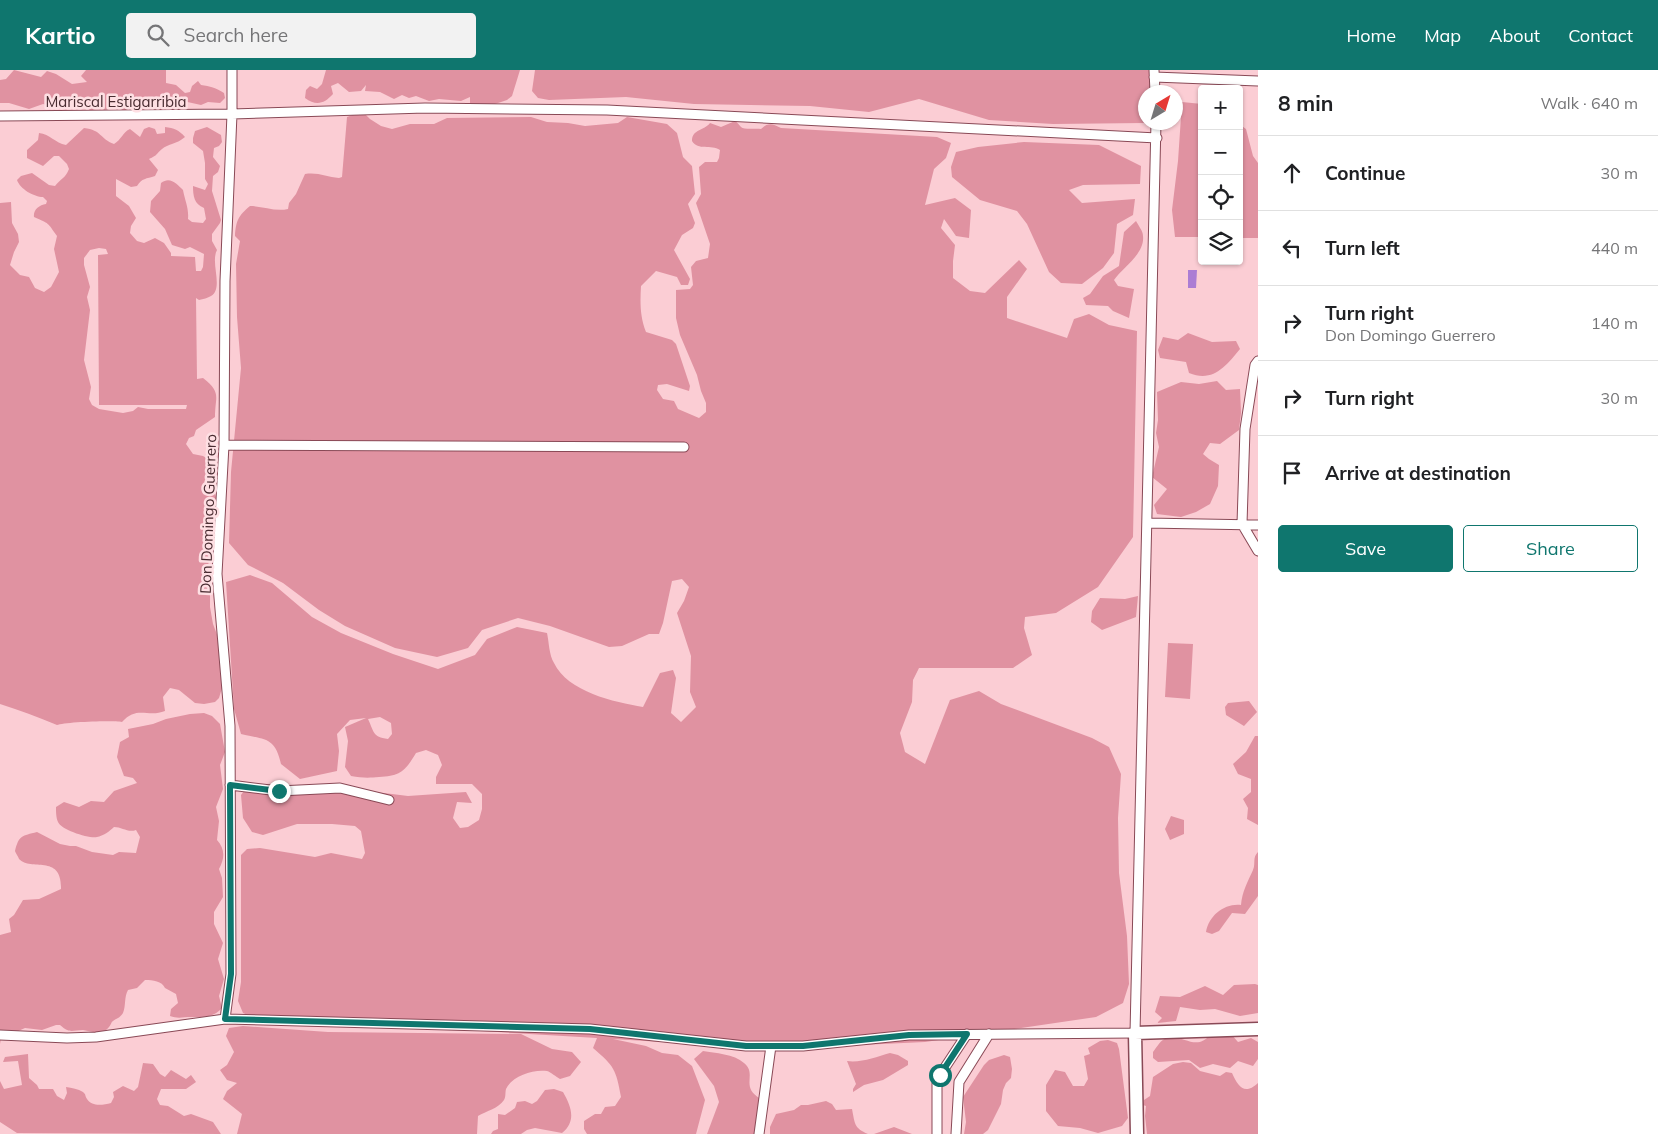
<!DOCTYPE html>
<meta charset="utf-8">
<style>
body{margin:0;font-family:Mulish,sans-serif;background:#f2f2f2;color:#202124}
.controls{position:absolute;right:15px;top:15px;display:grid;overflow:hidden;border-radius:5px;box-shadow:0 1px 4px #0004}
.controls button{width:45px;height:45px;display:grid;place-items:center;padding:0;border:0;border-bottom:1px solid #e0e0e0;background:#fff;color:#202124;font:25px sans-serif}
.compass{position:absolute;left:1138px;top:15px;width:45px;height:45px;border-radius:50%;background:#fff;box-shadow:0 1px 4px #0004;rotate:38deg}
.stop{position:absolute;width:15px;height:15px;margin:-11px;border:4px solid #0f766e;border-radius:50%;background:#fff}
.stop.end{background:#0f766e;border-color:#fff;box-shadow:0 1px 5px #0008}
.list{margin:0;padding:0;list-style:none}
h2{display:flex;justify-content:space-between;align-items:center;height:65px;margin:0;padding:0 20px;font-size:21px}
h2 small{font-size:16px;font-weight:400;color:#757577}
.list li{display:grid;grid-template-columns:32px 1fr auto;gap:15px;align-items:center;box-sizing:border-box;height:75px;padding:0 20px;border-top:1px solid #e0e0e0}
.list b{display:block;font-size:19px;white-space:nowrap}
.list p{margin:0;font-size:16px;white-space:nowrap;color:#757577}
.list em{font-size:16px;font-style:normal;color:#757577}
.actions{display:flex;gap:10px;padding:15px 20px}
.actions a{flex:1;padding:11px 0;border:1px solid #0f766e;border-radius:5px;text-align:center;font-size:18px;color:#0f766e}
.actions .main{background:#0f766e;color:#fff}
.icon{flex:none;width:28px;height:28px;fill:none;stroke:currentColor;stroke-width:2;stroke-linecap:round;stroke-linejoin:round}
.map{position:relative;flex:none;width:1258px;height:1064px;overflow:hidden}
header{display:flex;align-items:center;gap:30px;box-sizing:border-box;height:70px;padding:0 25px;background:#0f766e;color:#fff}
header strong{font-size:24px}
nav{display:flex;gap:28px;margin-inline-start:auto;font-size:18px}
.search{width:350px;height:45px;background:#f2f2f2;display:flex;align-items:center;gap:12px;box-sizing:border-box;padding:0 18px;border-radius:5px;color:#757577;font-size:19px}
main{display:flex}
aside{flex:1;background:#fff}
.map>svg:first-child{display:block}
.green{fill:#e092a1;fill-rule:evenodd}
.water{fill:#ab7dd4}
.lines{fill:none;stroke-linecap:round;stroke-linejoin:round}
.street-casing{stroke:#894956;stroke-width:11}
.secondary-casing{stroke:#894956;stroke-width:15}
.street{stroke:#fff;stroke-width:9}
.secondary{stroke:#fff;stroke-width:12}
.route{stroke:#0f766e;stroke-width:6}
.labels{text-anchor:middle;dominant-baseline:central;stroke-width:5;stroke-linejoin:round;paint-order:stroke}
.street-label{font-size:15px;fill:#482b30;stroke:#fedfe3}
</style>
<header>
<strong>Kartio</strong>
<div class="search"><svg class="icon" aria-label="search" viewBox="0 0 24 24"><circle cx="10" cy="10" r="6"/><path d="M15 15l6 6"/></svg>Search here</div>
<nav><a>Home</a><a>Map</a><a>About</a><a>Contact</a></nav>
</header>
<main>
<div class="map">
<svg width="1258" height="1064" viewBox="0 0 1258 1064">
<rect width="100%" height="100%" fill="#fbcdd4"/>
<path class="green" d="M 14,0 L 41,7 L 47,1 L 56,4 L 72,14 L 87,12 L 81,6 L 86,0 L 166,0 L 166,13 L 176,15 L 185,23 L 190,22 L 192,16 L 198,11 L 201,15 C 210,16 216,18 224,23 L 225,28 L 220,33 L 208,32 L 201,35 L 183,31 L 182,36 L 177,41 L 159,40 L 151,38 L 129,41 L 114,38 L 92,42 L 86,37 L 73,35 L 66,40 L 43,34 L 29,39 L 9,33 L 0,33 L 0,10 L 6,9 Z
M 326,0 L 520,0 L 512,26 L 507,30 L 489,36 L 485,42 L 479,44 L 470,33 L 470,27 L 461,31 L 439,29 L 429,31 L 416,26 L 409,28 L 402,25 L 394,29 L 380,22 L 365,21 L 366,15 L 361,21 L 349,22 L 338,13 L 331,16 L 333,24 C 324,34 316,36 305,28 L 306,20 L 310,16 L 317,19 L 322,14 Z
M 535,0 L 1155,0 L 1151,22 L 1146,22 L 1144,53 L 1053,54 L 989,50 L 919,29 L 869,42 L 810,36 L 694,34 L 626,27 L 549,30 L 538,28 L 532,21 Z
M 1182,32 L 1202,34 L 1202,167 L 1175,167 L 1172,140 L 1178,91 Z
M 358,43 L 365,44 L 370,49 L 381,56 L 392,59 L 410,54 L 434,54 L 447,48 L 531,47 L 547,52 L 568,53 L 585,56 L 618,53 L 627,47 L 667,54 L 677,63 L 683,87 L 692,96 L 695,124 L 688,134 L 695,153 L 693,158 L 682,165 L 674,180 L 690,209 L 688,215 L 681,215 L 677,207 L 656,201 L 641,216 C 640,232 640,247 646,262 L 672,270 L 676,274 L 690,316 L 689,321 L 667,314 L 658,315 L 657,320 L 663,329 L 674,331 L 678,339 L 699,348 L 706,342 L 706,333 L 701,321 L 697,305 L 680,265 L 676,248 L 676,220 L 690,219 L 693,215 L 691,197 L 696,191 L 708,188 L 710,174 L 696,133 L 701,124 L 699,97 L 705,92 L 717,92 L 719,88 L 720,80 C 711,74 698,81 692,71 C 692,59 704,61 710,53 L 721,57 L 735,51 C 738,53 739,55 741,57 C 744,60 756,58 761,59 C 769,52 772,54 781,58 L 937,67 L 951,73 L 946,88 L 934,99 L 925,135 L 955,128 L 971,140 L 969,168 L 956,166 L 944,149 L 941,158 L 955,175 L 953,191 L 953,208 L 970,221 L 985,223 L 1019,190 L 1027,199 L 1007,227 L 1007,248 L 1067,268 L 1074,249 L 1089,244 L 1109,255 L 1137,261 L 1133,467 L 1098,517 L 1056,543 L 1025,547 L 1024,558 L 1032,585 L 1013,598 L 919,598 L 913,610 L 912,632 L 900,663 L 905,682 L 925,694 L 950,630 L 979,621 L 1001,634 L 1092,668 L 1109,677 L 1121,704 L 1118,748 L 1119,803 L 1127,866 L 1129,914 L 1123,933 L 1096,947 L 925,972 L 775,979 L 613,969 L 646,976 L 662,983 L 678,985 L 692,996 L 705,1030 L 696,1064 L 587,1064 L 584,1059 L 584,1051 L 595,1044 L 601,1044 L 605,1037 L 615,1036 L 621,1027 C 616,999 614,996 593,978 L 597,968 L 282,949 L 250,946 L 243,943 L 238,931 L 241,912 L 241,785 L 247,779 L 260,778 L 315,787 L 331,783 L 362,789 L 365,783 L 361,761 L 355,756 L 332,754 L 297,754 L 263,765 L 252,762 L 243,748 L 241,725 L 247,717 L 258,714 L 384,723 L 408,726 L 466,722 L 472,733 L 457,732 L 453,748 L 460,758 L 468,757 L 479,750 L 482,739 L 482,724 L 472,714 L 436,714 L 436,707 L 442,695 L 438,685 L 426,680 L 416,683 C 405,701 401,706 379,707 C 369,708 362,708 351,706 L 345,697 L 348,671 L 345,657 L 366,648 L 350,650 L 337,664 L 339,681 L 337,701 L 300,709 L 281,694 C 275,667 266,670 241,664 L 234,639 L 226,512 L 250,505 L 272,513 L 312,547 L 341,563 L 393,584 L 438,599 L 475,585 L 487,569 L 517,557 L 547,563 C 549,572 549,585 554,593 C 568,622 614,632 643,637 L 660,603 L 673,600 L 676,608 L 671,643 L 681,652 L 696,637 L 690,622 L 691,586 L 677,543 L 684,531 L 689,517 L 682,509 L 672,511 L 663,553 L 659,564 L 649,564 L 622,576 L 609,577 L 550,556 L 518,548 L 482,560 L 468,578 L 437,587 L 395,578 L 345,556 L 319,540 L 283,513 L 248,495 L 229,473 L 231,402 L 241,298 L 237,247 L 236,194 L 240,171 L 235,166 C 236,151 238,146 250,136 C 263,136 275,142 288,139 L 289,133 L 296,124 L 305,104 C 318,102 327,107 339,108 L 342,107 L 347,47 ZM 380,647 L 391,653 L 392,664 L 388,669 C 372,667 374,661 368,649 Z
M 1239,54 L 1246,59 L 1253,86 L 1258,93 L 1258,168 L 1239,168 Z
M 149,57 L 155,59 L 157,64 L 165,63 L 165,57 C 174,58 179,60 185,67 C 177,74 168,74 162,79 C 155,85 158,85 149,89 L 158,100 L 155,106 C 146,109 142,108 137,116 L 131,117 L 116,109 L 116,126 L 129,136 L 136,148 L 131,156 L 130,163 L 137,171 L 144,173 L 155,168 L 164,173 L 171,183 L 171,186 L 195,187 L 196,201 L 201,201 L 203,197 L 204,184 L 190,177 L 185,179 L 172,175 L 165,159 L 150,142 L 151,131 L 160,121 L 161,113 C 170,106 177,114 183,120 C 185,131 189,138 188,149 L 192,152 L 203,153 L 206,149 L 204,138 C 194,134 193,126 193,116 L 205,120 L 208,114 L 205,109 L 205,93 L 203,81 L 193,73 L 193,68 L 195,61 L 207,57 L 221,65 L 222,72 L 219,76 L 214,78 L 213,87 L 220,96 L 218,102 L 213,106 L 212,121 L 221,150 L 220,153 L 212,164 L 212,171 L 217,180 C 210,193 224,218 211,226 C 208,228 203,229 199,230 L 196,228 L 197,309 L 203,308 C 222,323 215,326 215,347 L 196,360 L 194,366 L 189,368 L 186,374 L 193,384 L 203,386 L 218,395 L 218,401 L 213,404 L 212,415 L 218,433 L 211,452 L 213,479 L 207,498 L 207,511 L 210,524 L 210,537 L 213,554 L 219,570 L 222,618 L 219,628 L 215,632 L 204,634 L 195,633 L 179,620 L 170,618 L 163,627 L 165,641 C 148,648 137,635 122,652 C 113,650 64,652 57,655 C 38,647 19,640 0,634 L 0,133 L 11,132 L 12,153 L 18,164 L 19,172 L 14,182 L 10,195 L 20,205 L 29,207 L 35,218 L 44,222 L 51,217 L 59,202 L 54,179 L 57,166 C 47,152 50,154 34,147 C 33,140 39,135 46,134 L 47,131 L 43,127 C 34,127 20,119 17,110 L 21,106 L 32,103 L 49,115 L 55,116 C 61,108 65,109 69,99 L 67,94 L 59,86 L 54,86 L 43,96 L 27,88 L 27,80 L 38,70 L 39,63 C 50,64 55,73 66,75 L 84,58 C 102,60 100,69 114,74 C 121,70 123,62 130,59 L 140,67 L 144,59 ZM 99,178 L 106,179 L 108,184 L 98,185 L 99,335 L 187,335 L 186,339 L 148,339 L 138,337 L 133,341 L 123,343 L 99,339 L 92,335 L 89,329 L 91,317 L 84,290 L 90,240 L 87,227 L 90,217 L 84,195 L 84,188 L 90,180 Z
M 1024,72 L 1099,75 L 1141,96 L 1140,114 L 1083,115 L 1069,120 L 1082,133 L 1135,129 L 1133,145 L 1117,154 L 1114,183 L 1103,198 L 1082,214 L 1061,213 L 1049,202 L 1027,154 L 1017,141 L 980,130 L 952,107 L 951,97 L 956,82 L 978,77 Z
M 1136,151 C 1138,155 1143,161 1143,166 C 1145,184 1123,197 1114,210 L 1118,216 L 1134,219 L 1129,248 L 1113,241 L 1108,236 L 1086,235 L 1083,228 L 1090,224 L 1103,206 L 1119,196 L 1124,162 Z
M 1188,263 L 1212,272 L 1236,271 L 1240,279 C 1226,296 1213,313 1189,303 L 1186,292 L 1160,288 L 1158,280 L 1163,267 L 1178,270 Z
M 1217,311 L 1226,320 L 1240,319 L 1241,343 L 1239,360 L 1220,374 L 1210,373 L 1203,384 L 1209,389 L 1219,395 L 1218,416 L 1210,434 L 1196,442 L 1181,447 L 1157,444 L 1154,435 L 1167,419 L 1152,407 L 1159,377 L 1156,363 L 1158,350 L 1157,322 L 1181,312 L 1199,314 Z
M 1138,526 L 1136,547 L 1102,560 L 1091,552 L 1092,541 L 1100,528 L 1125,529 Z
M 1168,573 L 1193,574 L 1190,629 L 1165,627 Z
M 1249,631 L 1257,642 L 1244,656 L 1226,645 L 1225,637 L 1228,633 Z
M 204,643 L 212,646 L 220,654 L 225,682 L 220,695 L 223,719 L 216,737 L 219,751 L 217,770 C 225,779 225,788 219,799 L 222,808 L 223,827 L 214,842 L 214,854 L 223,873 L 218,889 L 224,909 L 219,926 L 222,938 C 213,948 203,947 191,947 C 183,947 178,949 170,946 L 171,939 L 178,933 L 176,924 L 165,918 C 162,911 153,910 145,910 L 137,918 L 128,920 C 124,927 126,936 123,943 C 120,948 117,948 113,951 C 111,952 111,955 109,957 C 101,967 92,961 83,960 C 72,960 70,964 60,955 L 56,955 L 42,960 L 25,958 L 16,962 L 6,961 L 2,963 L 0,974 L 0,865 L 11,862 L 9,849 L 14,845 L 23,830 L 39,829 L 61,819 C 62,783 31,802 19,789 C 19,788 15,782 15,781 C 19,765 22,766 37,762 L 60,774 L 70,776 L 76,776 L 92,782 L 113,785 L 119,782 L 136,783 L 140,767 L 136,760 C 128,763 122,757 114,757 C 110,761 103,766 97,767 C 90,769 61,760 58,752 C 56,748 56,741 56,737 L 64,732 L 79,737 L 91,731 L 104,732 L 114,721 L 137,713 L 133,708 L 124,706 L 117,687 L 120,672 L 129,667 L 128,659 L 153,654 L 166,649 L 190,644 Z
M 1255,666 L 1258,666 L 1258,755 L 1247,749 L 1248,738 L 1243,729 L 1251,722 L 1251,709 L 1238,704 L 1233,694 L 1246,682 Z
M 1171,746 L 1184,750 L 1184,764 L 1170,770 L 1165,759 Z
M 1258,782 L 1258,826 L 1245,844 L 1232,843 L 1219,861 L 1212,864 L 1206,862 C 1209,845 1225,833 1241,835 C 1242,822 1248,811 1253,800 C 1256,793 1252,788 1258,782 Z
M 1255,914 L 1258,915 L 1258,943 L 1240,946 L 1215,939 L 1200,940 L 1180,937 L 1176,951 L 1157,953 L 1162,948 L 1155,942 L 1160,926 L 1180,927 L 1205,916 L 1223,925 L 1234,915 Z
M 243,956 L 328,962 L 521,964 L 552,979 L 572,982 L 581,992 L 570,1006 L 560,1009 C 556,1007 551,1002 547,1001 C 533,999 512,1006 506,1019 C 505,1023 506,1027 504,1030 C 498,1039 486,1041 478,1046 L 477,1064 L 237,1064 L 242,1044 L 223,1029 L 227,1021 L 237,1013 L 227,1010 L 220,1000 L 227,995 L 234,982 L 226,966 L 229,958 Z
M 1212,963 L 1231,964 L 1238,972 L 1251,968 L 1258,972 L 1258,989 L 1253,996 L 1238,991 L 1230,998 L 1213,994 L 1200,998 L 1189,990 L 1158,992 L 1153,988 L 1153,982 C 1157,977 1161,969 1167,968 C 1185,964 1196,983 1212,963 Z
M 1108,970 L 1117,973 L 1119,979 L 1128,1048 L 1122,1056 L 1098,1063 L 1080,1058 L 1058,1056 L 1046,1041 L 1046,1015 L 1055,1000 L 1065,1002 L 1073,1016 L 1084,1016 L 1088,1009 L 1084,986 L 1090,984 L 1088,978 L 1100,971 Z
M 703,981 C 715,983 734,984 744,993 C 758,1004 739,1017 761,1029 L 761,1064 L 707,1064 L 719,1032 L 714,1016 L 694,989 Z
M 890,983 L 898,985 L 908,991 L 908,995 L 883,1010 L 864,1015 L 853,1022 L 853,1019 L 856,1014 L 847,991 C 861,993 876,987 890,983 Z
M 28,984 L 29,1008 L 37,1015 L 39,1019 L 53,1019 L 57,1026 L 64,1030 L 67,1023 L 66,1017 C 72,1018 78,1019 83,1022 C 87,1026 84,1024 87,1029 C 92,1037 103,1035 111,1033 L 114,1027 L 113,1022 L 123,1016 L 134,1021 L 138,1017 L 143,993 L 153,994 L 160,1004 L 165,1007 L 171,1000 L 186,1009 L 191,1005 L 196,1012 L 186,1019 L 161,1019 L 157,1029 L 160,1035 L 168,1036 L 184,1046 L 191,1044 L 213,1052 L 221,1064 L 17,1063 L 0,1052 L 0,1011 L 4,1019 L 22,1015 L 18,991 L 3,992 L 5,987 Z
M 1004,985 L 1010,987 L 1012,999 L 1011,1008 L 1006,1013 L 1003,1020 L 1001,1034 L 988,1060 L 983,1064 L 964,1064 L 966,1052 L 963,1027 L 984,995 L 989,990 Z
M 1183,992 L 1191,993 L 1200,1001 L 1220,1006 L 1226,1002 L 1232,1003 C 1238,1016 1244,1026 1258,1013 L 1258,1064 L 1147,1064 L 1145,1046 L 1146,1036 L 1143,1035 L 1144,1030 L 1150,1026 L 1153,1007 L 1173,994 Z
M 554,1019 L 563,1022 C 571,1036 577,1051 562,1063 L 535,1058 L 527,1060 L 521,1064 L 491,1064 L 493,1061 L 498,1059 L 498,1044 L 505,1045 L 515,1038 L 517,1032 L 525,1031 L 532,1034 L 537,1031 L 545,1020 Z
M 826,1031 L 832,1034 L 836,1040 L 852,1039 C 855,1054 854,1058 868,1064 L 770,1064 L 770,1057 L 776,1044 L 794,1040 L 801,1035 L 808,1035 Z
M 894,1057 L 912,1064 L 874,1064 Z"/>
<path class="water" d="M 1188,200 L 1197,200 L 1196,218 L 1188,218 Z"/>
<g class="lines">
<defs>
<path id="street" d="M 1154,0 L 1155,22
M 1154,7 L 1258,11
M 0,46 L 232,44 L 425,38 L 607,40 L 1157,68
M 1258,291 L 1255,295 L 1245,359 L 1242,454 L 1258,481
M 224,375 L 684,377
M 1147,453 L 1258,455
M 230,715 L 279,721 L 340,718 L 389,730
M 225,949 L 231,904 L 230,656 L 217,504 L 224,375 L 225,211 L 232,44 L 232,0
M 0,965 L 67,968 L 96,967 L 225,949 L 590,959 L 746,976 L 803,976 L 909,965 L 1135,963 L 1156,52
M 759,1064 L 771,976
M 937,1064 L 937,1014 L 940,1005 L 967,964
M 956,1064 L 959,1012 L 989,964"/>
<path id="secondary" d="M 1137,1064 L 1135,963 L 1258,959"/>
</defs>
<use href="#street" class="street-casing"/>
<use href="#secondary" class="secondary-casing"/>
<use href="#street" class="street"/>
<use href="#secondary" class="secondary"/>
</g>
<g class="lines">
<path class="route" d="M 279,721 L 230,715 L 231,904 L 225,949 L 590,959 L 746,976 L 803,976 L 909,965 L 967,964 L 940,1005"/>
</g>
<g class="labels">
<g class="street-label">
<text x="116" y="31">Mariscal Estigarribia</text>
<text transform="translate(208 444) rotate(-88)">Don Domingo Guerrero</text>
</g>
</g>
</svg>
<div class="controls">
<button>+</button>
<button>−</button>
<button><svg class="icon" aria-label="locate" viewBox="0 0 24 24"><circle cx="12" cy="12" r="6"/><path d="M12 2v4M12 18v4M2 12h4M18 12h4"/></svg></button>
<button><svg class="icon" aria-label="layers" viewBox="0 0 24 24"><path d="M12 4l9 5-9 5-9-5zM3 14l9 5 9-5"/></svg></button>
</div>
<svg class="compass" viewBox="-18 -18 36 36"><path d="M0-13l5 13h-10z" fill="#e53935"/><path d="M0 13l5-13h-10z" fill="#757577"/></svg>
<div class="stop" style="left:940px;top:1005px"></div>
<div class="stop end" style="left:279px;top:721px"></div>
</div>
<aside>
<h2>8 min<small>Walk · 640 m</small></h2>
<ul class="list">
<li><svg class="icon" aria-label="ahead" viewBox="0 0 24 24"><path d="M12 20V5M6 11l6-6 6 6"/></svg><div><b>Continue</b></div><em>30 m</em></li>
<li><svg class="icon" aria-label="left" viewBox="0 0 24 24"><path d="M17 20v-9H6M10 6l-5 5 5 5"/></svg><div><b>Turn left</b></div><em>440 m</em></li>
<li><svg class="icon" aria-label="right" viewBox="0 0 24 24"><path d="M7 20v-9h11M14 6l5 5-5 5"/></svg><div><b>Turn right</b><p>Don Domingo Guerrero</p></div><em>140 m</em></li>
<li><svg class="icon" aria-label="right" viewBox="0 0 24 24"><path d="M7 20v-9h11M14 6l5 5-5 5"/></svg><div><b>Turn right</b></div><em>30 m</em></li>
<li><svg class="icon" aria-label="arrive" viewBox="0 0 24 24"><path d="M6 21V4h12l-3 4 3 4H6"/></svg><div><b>Arrive at destination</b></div></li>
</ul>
<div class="actions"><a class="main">Save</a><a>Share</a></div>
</aside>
</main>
